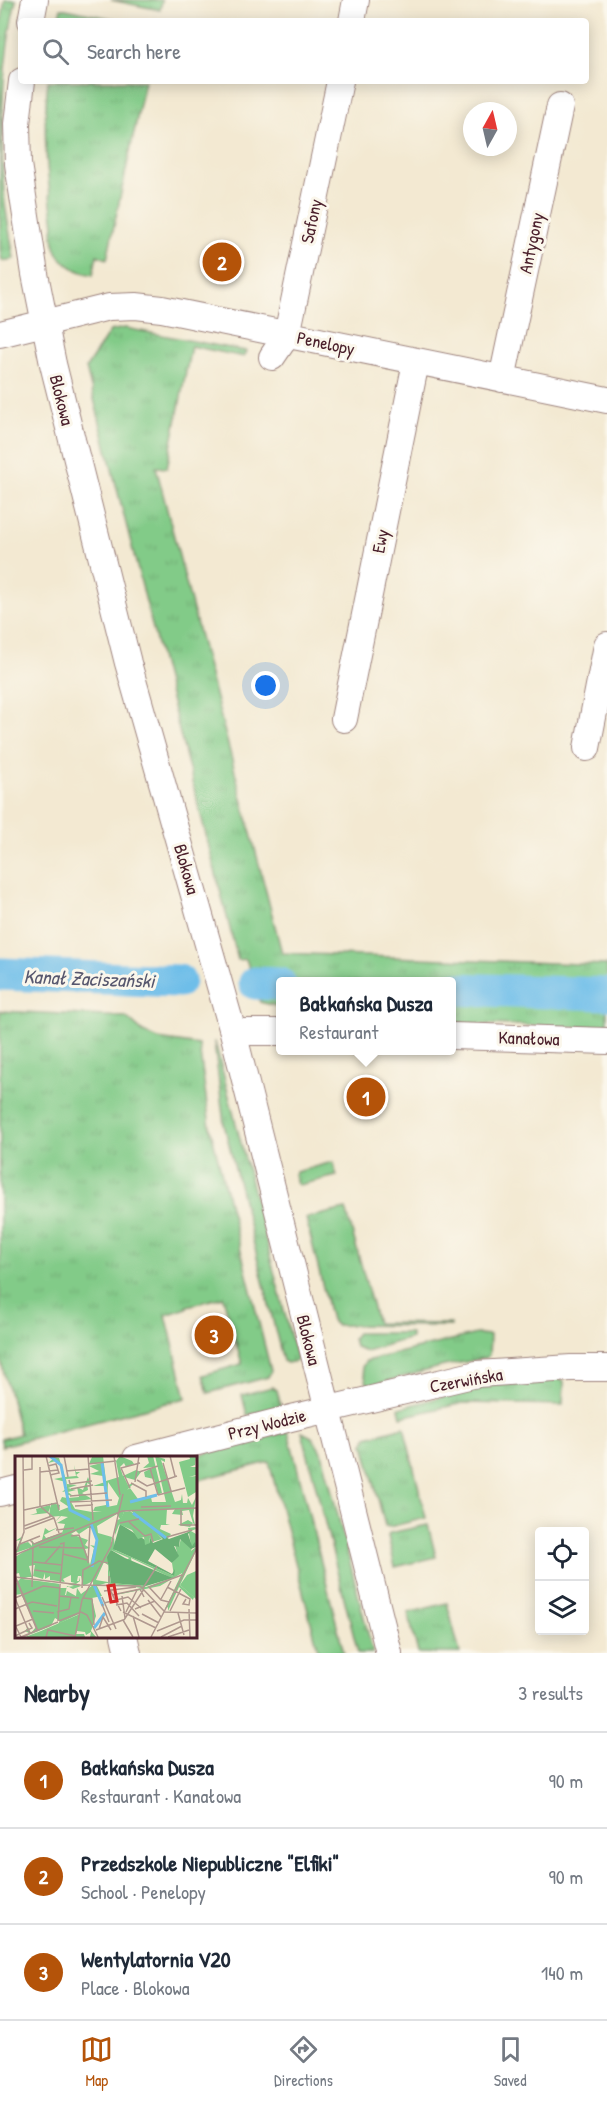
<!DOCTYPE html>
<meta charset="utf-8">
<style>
body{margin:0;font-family:"Patrick Hand",sans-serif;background:#f2f2f3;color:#1f2937}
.controls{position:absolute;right:18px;bottom:18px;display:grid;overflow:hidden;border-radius:6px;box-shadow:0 3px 15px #0003}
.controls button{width:54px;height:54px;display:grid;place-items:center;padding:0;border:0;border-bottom:2px solid #e0e1e3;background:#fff;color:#1f2937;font:30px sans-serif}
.compass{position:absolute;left:463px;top:102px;width:54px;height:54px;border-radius:50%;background:#fff;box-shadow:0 3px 15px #0003;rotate:8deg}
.you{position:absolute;left:266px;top:686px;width:21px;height:21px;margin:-15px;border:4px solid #fff;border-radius:50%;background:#1a73e8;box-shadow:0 0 0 9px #1a73e833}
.badge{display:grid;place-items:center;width:39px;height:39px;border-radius:50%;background:#b45309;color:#fff;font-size:20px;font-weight:700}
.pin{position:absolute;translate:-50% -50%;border:3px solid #fff;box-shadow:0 2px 6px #0006}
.popup{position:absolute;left:276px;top:977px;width:180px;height:78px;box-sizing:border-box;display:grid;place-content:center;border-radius:6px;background:#fff;filter:drop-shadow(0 2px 4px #0005);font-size:20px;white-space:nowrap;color:#747a83}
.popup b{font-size:22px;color:#1f2937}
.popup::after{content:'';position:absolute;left:50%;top:100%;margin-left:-12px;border:12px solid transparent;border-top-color:#fff}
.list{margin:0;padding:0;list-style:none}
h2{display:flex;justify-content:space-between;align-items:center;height:78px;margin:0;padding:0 24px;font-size:26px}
h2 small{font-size:20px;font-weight:400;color:#747a83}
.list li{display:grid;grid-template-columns:39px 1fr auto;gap:18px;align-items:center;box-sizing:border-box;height:96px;padding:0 24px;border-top:2px solid #e0e1e3}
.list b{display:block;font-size:22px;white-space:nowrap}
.list p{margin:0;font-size:20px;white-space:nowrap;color:#747a83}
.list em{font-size:20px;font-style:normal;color:#747a83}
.icon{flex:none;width:33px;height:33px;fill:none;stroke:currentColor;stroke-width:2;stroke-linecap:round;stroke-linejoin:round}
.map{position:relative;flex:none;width:607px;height:1653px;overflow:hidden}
.search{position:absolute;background:#fff;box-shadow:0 3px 15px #0003;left:18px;right:18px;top:18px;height:66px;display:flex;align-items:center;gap:15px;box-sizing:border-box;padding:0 21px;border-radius:6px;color:#747a83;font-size:22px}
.sheet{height:366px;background:#fff}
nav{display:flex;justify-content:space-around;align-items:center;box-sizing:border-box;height:84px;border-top:2px solid #e0e1e3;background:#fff;font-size:16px;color:#747a83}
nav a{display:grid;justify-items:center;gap:3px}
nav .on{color:#b45309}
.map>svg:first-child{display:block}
.grass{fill:url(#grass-tufts);stroke:#66755a;stroke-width:1.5}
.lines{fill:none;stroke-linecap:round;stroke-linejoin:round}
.canal{stroke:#6ebee9;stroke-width:33}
.minor-casing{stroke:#9e847e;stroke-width:28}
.minor{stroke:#fff;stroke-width:26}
.labels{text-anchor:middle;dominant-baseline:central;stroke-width:6;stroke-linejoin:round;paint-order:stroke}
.street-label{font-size:18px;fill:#4a1f2b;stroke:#fbf7ec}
.water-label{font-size:20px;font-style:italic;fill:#57576e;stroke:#fbf7ec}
.inset-river{fill:none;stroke:#6ebee9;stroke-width:3}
.inset-road{fill:none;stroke:#af988f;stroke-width:1.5}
.view{fill:#d62828;fill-opacity:0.15;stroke:#d62828;stroke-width:3}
.inset-edge{fill:none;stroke:#4a1f2b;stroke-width:3}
</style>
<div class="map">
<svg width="607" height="1653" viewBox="0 0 607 1653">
<defs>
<pattern id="grass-tufts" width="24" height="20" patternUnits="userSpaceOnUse" patternTransform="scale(1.5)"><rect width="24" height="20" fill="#82cb88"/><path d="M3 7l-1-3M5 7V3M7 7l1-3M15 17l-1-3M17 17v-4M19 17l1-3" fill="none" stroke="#72ae76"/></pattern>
</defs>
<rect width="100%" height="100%" fill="#fbf7ec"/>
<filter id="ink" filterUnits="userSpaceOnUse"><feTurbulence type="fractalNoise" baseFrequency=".0167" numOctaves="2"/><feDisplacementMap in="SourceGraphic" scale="12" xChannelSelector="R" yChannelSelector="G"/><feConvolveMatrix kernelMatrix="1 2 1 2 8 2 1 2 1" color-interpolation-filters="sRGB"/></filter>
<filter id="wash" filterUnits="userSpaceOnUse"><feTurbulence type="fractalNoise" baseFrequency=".008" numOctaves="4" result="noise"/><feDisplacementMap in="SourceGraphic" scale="24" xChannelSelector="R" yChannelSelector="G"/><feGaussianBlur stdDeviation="1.35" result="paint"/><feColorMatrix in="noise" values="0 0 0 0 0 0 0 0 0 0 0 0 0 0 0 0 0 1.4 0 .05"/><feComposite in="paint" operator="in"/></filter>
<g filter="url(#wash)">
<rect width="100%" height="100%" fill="#f3e9d2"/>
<path class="grass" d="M 5,0 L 16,0 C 2,61 0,132 4,194 C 6,216 11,237 14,259 L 2,261 L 0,250 L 0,31 Z
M 111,0 L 162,0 L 160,10 Z
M 61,8 L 124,21 L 58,21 Z
M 48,81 L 145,81 L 107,259 L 97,255 L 93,275 C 67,270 49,254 54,225 C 47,177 42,129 48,81 Z
M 125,328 L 246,351 L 244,357 L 191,346 L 167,468 L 156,467 L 282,953 L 607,965 L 607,1028 L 452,1023 L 452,982 L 280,982 L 280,1007 L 260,1002 L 246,959 L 238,960 L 86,368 L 110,331 Z
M 0,1011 L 126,1017 L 143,1032 L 158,1039 L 199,1045 L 210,1127 L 271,1371 L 268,1377 L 208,1393 L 203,1375 L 242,1364 L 223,1297 L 187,1306 L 187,1308 L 166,1315 L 186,1398 L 2,1446 L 1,1439 L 20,1434 L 0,1358 Z
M 214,1042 L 215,1042 L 297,1361 L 287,1363 L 283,1361 L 224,1124 Z
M 333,1162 L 337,1176 L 299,1185 L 297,1183 L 294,1175 L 296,1172 Z
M 346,1209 L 377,1323 L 451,1324 L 451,1326 L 336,1325 L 331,1320 L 306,1218 Z
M 357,1333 L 411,1333 L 411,1338 L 366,1351 L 355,1347 L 353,1338 Z
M 476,1334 L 490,1335 L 489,1355 L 486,1358 L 444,1366 L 368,1386 L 362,1367 L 366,1361 Z
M 559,1379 L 564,1382 L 563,1405 L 463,1403 L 401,1417 L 399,1408 L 488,1385 Z
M 272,1387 L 277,1390 L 281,1407 L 247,1415 L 242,1395 Z
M 404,1427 L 426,1518 L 389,1527 L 385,1526 L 364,1444 L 367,1437 Z
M 288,1431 L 344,1653 L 319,1653 L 269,1462 L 195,1481 L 195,1458 L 187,1458 Z
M 302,1432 L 312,1437 L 322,1453 L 373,1653 L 358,1653 Z
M 428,1525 L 436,1557 L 395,1567 L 388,1536 L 390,1533 Z
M 447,1603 L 460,1653 L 418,1653 L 408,1613 Z"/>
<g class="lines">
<path class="canal" d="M 0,974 L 179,981
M 255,983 L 280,984
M 452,989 L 607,994"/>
</g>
</g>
<g filter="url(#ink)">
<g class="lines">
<defs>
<path id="minor" d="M 31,21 L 35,0
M 352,21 L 356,0
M 22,81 L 17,124 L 18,164 L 35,274 L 53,364 L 128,663 L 233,1032 L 389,1653
M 0,334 L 109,307 L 136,306 L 162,309 L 607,400
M 272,357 L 287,335 L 340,81
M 502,379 L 560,106
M 344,719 L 416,362
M 587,748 L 607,645
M 233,1032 L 280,1032
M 452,1036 L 607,1041
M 136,1458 L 291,1418 L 477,1374 L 571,1368 L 607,1368
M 0,1493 L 16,1489
M 124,1636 L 128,1653"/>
</defs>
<use href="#minor" class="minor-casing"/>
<use href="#minor" class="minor"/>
</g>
</g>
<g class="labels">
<g class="street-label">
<text transform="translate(311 221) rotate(-78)">Safony</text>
<text transform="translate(531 243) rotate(-78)">Antygony</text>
<text transform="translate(326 343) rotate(12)">Penelopy</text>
<text transform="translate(62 400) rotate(76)">Blokowa</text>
<text transform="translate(380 541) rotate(-79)">Ewy</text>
<text transform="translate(187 869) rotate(74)">Blokowa</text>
<text transform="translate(529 1038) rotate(2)">Kanałowa</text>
<text transform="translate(309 1340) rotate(76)">Blokowa</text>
<text transform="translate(466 1380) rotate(-10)">Czerwińska</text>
<text transform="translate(267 1424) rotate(-14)">Przy Wodzie</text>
</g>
<g class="water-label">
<text transform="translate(89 978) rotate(2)">Kanał Zaciszański</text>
</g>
</g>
<g transform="translate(15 1456)">
<rect width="182" height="182" fill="#f3e9d2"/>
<path d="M 35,0 L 44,2 L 50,21 L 61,20 L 59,9 L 61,16 L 65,16 L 61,19 L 64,22 L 51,23 L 52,28 L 62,29 L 53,32 L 61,34 L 53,36 L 58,40 L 53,39 L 53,42 L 64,41 L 62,31 L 68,34 L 73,21 L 76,29 L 72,27 L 73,34 L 67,37 L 77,43 L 56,46 L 60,53 L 77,56 L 87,55 L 78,55 L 80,51 L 91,49 L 92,36 L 91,30 L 78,30 L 90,26 L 88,20 L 75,18 L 84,15 L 74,10 L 87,7 L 74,8 L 77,1 L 88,0 L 91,25 L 104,21 L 101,5 L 105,0 L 117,5 L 119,8 L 111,11 L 109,7 L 105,11 L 108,20 L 121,14 L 126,16 L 120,24 L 109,21 L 113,29 L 119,27 L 112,34 L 115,32 L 123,43 L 143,38 L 139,23 L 130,21 L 129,16 L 139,11 L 128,12 L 134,7 L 132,0 L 138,0 L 147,37 L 136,41 L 137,46 L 151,46 L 140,0 L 150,3 L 150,6 L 146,4 L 160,46 L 166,44 L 167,38 L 168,47 L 172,47 L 173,42 L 177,49 L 181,41 L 178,60 L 181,73 L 176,75 L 181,78 L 181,90 L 178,89 L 176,95 L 181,91 L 181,95 L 165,129 L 179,141 L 178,144 L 164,131 L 153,155 L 153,151 L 150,153 L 167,117 L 145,130 L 106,138 L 97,139 L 95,133 L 98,139 L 127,132 L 97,128 L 94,132 L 95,127 L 91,127 L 82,130 L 87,140 L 77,142 L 81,160 L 76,175 L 81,181 L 75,181 L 76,176 L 71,179 L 70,176 L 62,175 L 61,178 L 69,178 L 70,181 L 60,181 L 64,158 L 43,168 L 45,165 L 40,162 L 36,170 L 9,181 L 5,181 L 16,178 L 10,175 L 13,171 L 16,177 L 21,171 L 6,138 L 0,139 L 0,121 L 1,127 L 6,122 L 1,122 L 5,121 L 4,117 L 0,118 L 0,101 L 15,92 L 0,97 L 5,84 L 0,85 L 8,80 L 5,88 L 13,86 L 17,90 L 17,84 L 19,88 L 27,84 L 30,72 L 34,75 L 44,71 L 29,79 L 31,82 L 47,77 L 50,68 L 42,67 L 53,61 L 46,60 L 40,66 L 45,60 L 34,61 L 35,52 L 33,57 L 15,59 L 22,57 L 21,53 L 35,49 L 36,52 L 36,47 L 45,49 L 44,55 L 54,51 L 45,45 L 47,41 L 52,42 L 52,35 L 47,36 L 52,32 L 51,26 L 39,23 L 49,21 L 45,9 L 41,5 L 33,7 L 38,3 ZM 93,26 L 104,42 L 102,49 L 92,51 ZM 152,53 L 160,53 L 157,58 L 168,59 L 167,55 L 174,54 L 178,67 L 173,64 L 163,69 L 175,71 L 178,67 L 181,71 L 173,72 L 176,89 L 166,82 L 164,91 L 160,89 L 163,100 L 157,107 L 159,120 L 100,94 L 99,81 L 96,88 L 97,81 L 83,77 L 82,70 L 102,58 L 105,63 L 102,64 L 98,80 L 100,75 L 100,79 L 109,56 L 115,54 L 148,83 L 153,82 L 156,78 L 145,73 L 146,69 L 155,69 L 151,68 ZM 73,72 L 78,72 L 82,84 L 80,90 L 75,89 L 79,92 L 75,109 L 70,93 L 75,92 L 70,89 L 73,84 L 56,78 L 61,75 L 64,78 ZM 96,94 L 114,102 L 110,106 L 105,101 L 110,110 L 117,108 L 116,102 L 139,113 L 130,130 L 96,127 L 93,109 L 93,126 L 81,124 L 89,106 L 93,109 ZM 20,109 L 18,120 L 28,123 L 30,117 L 30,123 L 35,120 L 35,124 L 50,126 L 48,123 L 56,119 L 56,126 L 60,127 L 53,128 L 59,130 L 45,132 L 44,128 L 8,123 L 16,123 L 10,121 L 17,121 L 14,110 ZM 140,114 L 157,122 L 131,131 L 130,131 ZM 63,120 L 66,120 L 68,130 L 78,125 L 78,129 L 66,138 L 62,132 L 61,140 L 52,135 L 51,139 L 50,139 L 52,130 L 58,133 L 66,130 L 61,128 L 65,125 L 65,121 L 64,125 L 62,125 ZM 174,0 L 181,0 L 180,9 L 175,11 L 181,11 L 181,19 L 174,21 L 181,20 L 181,36 L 173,41 L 164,6 L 175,3 Z" fill="#82cb88" fill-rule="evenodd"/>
<path d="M 105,68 L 135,87 L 134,79 L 138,87 L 148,83 L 140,74 L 154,83 L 176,75 L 173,78 L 177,90 L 180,86 L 181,91 L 176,93 L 165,83 L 164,91 L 159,90 L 164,100 L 157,107 L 140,93 L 133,105 L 157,118 L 160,113 L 159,120 L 98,93 ZM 96,94 L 110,102 L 158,122 L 131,130 L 96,127 L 92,101 Z" fill="#69af74"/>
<path d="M 65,158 L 60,181 L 10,181 L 26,175 Z" fill="#82cb88"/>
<path d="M 21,125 L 44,128 L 39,148 L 20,146 Z" fill="#82cb88"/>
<path d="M 115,55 L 133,67 L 147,83 L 137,86 L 134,80 L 135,87 L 130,89 L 129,81 L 123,83 L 117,74 L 103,68 L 109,56 ZM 181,115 L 181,143 L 165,129 L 172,119 Z" fill="#82cb88"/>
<path class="inset-river" d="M 35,0 L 46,9 L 55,54 L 75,64M 87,7 L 93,51M 115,46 L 142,39M 118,57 L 151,82M 76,68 L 82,84 L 77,111M 79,129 L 88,150M 79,172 L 90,157"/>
<path class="inset-road" d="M 31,0 L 44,54M 49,0 L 53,21M 73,0 L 78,64M 99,0 L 105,39M 155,0 L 160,20M 148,7 L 156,35M 73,8 L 101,5M 33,10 L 41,8 L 44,17 L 35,19M 135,12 L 143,39M 9,14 L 17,13 L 17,0M 51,15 L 74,13M 25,16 L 43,14M 124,16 L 143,10M 54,24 L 55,28 L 77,25M 122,24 L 132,30 L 162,20M 120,26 L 124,0M 116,27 L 131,35 L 131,41M 115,32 L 106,12 L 125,7M 56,33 L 78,29M 143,39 L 170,32M 55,40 L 92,37M 55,46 L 97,44M 60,50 L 78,49M 25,51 L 25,11M 26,51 L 39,62 L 44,77M 126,51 L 156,50M 9,54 L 42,47M 166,54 L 166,69 L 181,69M 114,66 L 130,80 L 136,78 L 138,86M 105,67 L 124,63M 9,70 L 37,60M 10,73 L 39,62M 41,74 L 59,72M 56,80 L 64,79 L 73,104M 152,81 L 177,74M 15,84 L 19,88 L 47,77M 5,88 L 25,80M 45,88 L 49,87 L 45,129M 24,91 L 69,92M 2,95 L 9,76 L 8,0M 48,98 L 72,104M 0,99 L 107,55 L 182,52M 19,106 L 47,109M 30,107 L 45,90M 73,107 L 75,70M 20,114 L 47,118M 94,120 L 94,132 L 106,155M 0,121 L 65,129 L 125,130 L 150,156 L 182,157M 0,121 L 22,174 L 8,181M 1,122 L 23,175M 17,131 L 18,91M 152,131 L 175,143 L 174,149 L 168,148 L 171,143M 67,132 L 68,114 L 84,105 L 93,107M 128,132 L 142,110M 17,135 L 28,130 L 45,132M 89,135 L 121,131M 97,139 L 125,133 L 129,141M 44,140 L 64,142M 107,140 L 110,162M 87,141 L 101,173M 68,142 L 77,143 L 79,169M 146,143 L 156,125M 133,144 L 146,161M 154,146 L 146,144 L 134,131 L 167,119M 89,147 L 113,141 L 126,152M 87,148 L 94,166M 101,149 L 112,147 L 124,160M 0,153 L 17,146 L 42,150M 120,153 L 140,145M 174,153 L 175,181M 18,155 L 39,157M 155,155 L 166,133M 42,156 L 54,153 L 56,141M 66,156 L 72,159 L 83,181M 108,156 L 141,172M 111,156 L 122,134M 163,157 L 169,179M 127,158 L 144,167M 118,160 L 124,181M 109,164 L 129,133M 43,165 L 45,129M 44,165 L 66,156M 0,169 L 6,181 L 43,166M 1,170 L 18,163M 84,173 L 88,161 L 96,174M 81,174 L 108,164 L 118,181M 142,175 L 169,164 L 182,164M 15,178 L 0,142 L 17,135M 0,180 L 17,172 L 14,167M 31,181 L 33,174 L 60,180M 60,181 L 67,144 L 96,90 L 108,38M 136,181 L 182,92M 146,181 L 167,170M 153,181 L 174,174"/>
<path class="view" d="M 99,129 L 102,145 L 96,146 L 93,130 Z"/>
<rect width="182" height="182" class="inset-edge"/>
</g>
</svg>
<div class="controls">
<button><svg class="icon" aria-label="locate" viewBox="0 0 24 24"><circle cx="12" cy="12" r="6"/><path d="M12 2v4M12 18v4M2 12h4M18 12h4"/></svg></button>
<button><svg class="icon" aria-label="layers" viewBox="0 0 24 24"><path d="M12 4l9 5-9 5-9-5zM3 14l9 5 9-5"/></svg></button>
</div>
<svg class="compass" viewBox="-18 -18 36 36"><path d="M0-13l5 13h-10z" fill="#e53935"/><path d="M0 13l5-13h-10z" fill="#747a83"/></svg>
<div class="you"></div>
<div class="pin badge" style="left:366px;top:1097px">1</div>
<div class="popup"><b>Bałkańska Dusza</b>Restaurant</div>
<div class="pin badge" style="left:222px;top:262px">2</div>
<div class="pin badge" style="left:214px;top:1335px">3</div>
<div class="search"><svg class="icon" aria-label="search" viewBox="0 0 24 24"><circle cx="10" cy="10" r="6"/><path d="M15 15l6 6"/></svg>Search here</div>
</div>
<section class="sheet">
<h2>Nearby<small>3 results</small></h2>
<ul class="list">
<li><span class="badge">1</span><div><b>Bałkańska Dusza</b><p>Restaurant · Kanałowa</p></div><em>90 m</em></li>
<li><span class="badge">2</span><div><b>Przedszkole Niepubliczne &quot;Elfiki&quot;</b><p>School · Penelopy</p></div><em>90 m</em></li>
<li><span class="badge">3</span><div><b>Wentylatornia V20</b><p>Place · Blokowa</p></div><em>140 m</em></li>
</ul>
</section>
<nav>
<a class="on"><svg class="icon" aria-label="map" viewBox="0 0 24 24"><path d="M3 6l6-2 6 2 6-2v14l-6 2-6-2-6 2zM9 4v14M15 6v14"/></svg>Map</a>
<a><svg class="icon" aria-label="directions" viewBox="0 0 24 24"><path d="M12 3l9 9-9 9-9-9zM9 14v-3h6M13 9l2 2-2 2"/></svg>Directions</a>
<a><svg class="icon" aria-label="saved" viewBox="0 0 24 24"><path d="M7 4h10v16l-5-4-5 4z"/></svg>Saved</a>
</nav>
